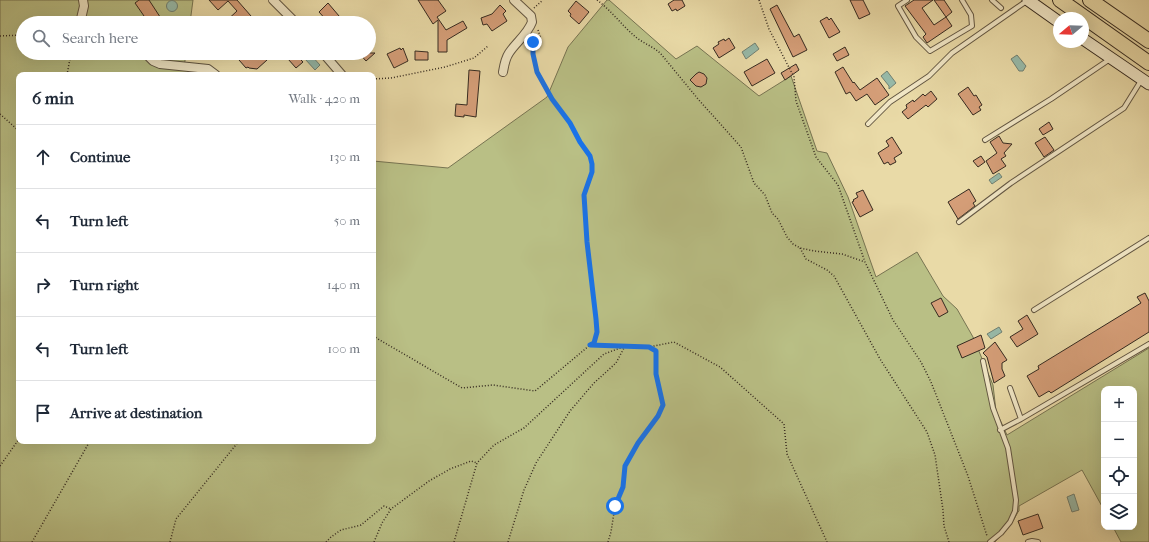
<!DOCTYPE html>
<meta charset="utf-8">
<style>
body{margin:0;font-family:"IM FELL French Canon",serif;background:#f2f2f3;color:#1f2937}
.controls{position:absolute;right:12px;bottom:12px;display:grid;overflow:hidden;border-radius:8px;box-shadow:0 4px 16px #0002}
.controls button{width:36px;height:36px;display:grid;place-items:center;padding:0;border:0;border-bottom:1px solid #e0e1e3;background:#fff;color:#1f2937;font:20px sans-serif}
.compass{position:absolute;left:1053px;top:12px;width:36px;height:36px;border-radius:50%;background:#fff;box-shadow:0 4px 16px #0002;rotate:251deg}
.stop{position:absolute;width:12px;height:12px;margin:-9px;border:3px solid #1a73e8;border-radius:50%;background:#fff}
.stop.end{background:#1a73e8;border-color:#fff;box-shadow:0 1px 4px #0008}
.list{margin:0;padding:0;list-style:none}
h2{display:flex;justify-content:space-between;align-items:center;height:52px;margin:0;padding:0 16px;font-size:17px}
h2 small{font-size:13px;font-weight:400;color:#747a83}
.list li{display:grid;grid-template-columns:26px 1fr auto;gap:12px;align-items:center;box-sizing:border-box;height:64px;padding:0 16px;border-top:1px solid #e0e1e3}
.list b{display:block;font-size:15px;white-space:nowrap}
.list em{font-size:13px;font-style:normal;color:#747a83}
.icon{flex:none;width:22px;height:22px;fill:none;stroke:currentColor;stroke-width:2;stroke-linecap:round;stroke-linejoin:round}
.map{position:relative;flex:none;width:1149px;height:542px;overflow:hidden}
.search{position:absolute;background:#fff;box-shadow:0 4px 16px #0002;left:16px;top:16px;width:360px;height:44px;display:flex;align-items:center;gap:10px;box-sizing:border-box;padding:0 14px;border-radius:22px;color:#747a83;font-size:15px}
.panel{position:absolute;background:#fff;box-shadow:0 4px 16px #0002;left:16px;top:72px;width:360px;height:372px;border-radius:8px}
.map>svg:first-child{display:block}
.green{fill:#b9bf85;stroke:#777452}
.water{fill:#97baa9;stroke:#708072}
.building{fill:#d59e78;stroke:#352a20}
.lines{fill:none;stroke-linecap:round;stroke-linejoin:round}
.lane-casing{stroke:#625642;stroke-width:6}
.street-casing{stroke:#625642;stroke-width:10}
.secondary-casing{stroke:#352a20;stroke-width:13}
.highway-casing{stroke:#352a20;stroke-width:16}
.path{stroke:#352a20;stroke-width:1.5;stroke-dasharray:1 2;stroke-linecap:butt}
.lane{stroke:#f1e7c6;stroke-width:4}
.street{stroke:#f1e7c6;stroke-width:8}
.secondary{stroke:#f1e7c6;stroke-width:11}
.highway{stroke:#e9daa7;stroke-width:14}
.route{stroke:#1a73e8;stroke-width:5}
</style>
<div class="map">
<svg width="1149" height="542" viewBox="0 0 1149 542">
<rect width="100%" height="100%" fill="#e9daa7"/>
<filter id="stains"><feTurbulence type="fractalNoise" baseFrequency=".005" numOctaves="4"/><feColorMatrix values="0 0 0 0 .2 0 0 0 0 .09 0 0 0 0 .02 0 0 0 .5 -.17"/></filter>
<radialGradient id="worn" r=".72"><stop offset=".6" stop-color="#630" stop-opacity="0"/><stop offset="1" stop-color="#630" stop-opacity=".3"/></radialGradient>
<path class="green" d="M 0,0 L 193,0 L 190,23 L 23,23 L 23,53 L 186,53 L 184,68 L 191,75 L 19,75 L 19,441 L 373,441 L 373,161 L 448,168 L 547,97 L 568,47 L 607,0 L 609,0 L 676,59 L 697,46 L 759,96 L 791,76 L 817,151 L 827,153 L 848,197 L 876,277 L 917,252 L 943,296 L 957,309 L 973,337 L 993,385 L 996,411 L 1007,435 L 1149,348 L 1149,542 L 1121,542 L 1113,527 L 1134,527 L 1134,389 L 1104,389 L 1104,510 L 1082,470 L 1019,506 L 1019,511 L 1018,512 L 1013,521 L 995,542 L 0,542 Z"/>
<path class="water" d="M166.5 6a5.5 5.5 0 1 1 11 0a5.5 5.5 0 1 1-11 0Z
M 755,43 L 759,49 L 746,59 L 742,52 Z
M 310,54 L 320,65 L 315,70 L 305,59 Z
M 1017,55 L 1026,66 L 1023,71 L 1019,71 L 1011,59 Z
M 887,71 L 896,83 L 889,89 L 889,86 L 881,76 Z
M 999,173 L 1002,177 L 992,184 L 989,180 Z
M 999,327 L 1002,332 L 991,339 L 987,334 Z
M 1074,494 L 1079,510 L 1072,512 L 1067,497 Z"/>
<path class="building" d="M 139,0 L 149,0 L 164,23 L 133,23 L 144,16 L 135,3 Z
M 209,0 L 237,0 L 251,16 L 245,22 L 242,19 L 238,23 L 224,23 L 237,11 L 228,1 L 218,10 Z
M 418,0 L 438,0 L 446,11 L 437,17 L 446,30 L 463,21 L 467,28 L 447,40 L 447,52 L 438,52 L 438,20 L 433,24 Z
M 674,0 L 682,0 L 685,6 L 677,11 L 676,9 L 672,11 L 668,4 Z
M 850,0 L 863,0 L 870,14 L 859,19 Z
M 914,0 L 933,0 L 922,8 L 934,25 L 946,17 L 934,0 L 944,0 L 952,12 L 946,17 L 952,26 L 927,43 L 923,37 L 926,34 L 905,6 Z
M 576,1 L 589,12 L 579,24 L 570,16 L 571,14 L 568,11 Z
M 328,3 L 345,23 L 329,23 L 319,12 Z
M 500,5 L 506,11 L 503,14 L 507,21 L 492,31 L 487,24 L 483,25 L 481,18 L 492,14 Z
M 777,5 L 794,37 L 799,34 L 807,50 L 793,57 L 770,9 Z
M 827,17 L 829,20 L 831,18 L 840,32 L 829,38 L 820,21 Z
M 729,38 L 735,48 L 719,58 L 713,48 L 719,44 L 718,42 L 724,39 L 725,41 Z
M 845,47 L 849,55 L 837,61 L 833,54 Z
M 400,48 L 401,50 L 403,48 L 408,61 L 394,68 L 387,54 Z
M 415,51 L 428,52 L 428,60 L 415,60 Z
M 246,53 L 260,53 L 267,60 L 257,69 L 249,68 L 248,67 L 246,68 L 239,60 Z
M 294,53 L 303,62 L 296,68 L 288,59 Z
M 359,53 L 375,53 L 366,61 Z
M 767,59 L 775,73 L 752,86 L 744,72 Z
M 796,64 L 799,70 L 785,80 L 781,73 Z
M 843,67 L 853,83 L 854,82 L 860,90 L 877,78 L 889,95 L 875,105 L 867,94 L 856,101 L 850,92 L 846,94 L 835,72 Z
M 469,70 L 480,71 L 476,117 L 464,115 L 464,117 L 455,116 L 456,104 L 467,105 Z
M 699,72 L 704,74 L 707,78 L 706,84 L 701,87 L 696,86 L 690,80 L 696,74 Z
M 968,87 L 974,96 L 976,95 L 982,105 L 979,107 L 981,110 L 973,115 L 958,94 Z
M 931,91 L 937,99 L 928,107 L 926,105 L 908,119 L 902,112 L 907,108 L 906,105 L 913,100 L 914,102 L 923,94 L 925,96 Z
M 1049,122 L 1053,129 L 1043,135 L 1039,129 Z
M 999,136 L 1003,143 L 1012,144 L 1004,153 L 1006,156 L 1001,159 L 1006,166 L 993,174 L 986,161 L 997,153 L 990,142 Z
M 892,137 L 902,153 L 894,158 L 896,162 L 890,165 L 888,162 L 884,164 L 878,153 L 889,146 L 886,141 Z
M 1045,137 L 1054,150 L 1044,157 L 1035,143 Z
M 981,156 L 985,162 L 978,167 L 973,161 Z
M 969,189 L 976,201 L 973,203 L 975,206 L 958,219 L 948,202 Z
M 863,190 L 873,210 L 860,217 L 852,202 L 854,201 L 853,200 L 858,197 L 856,193 Z
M 1145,293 L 1149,301 L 1149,332 L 1051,393 L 1049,391 L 1039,397 L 1027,376 L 1039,369 L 1038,366 L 1141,303 L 1137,297 Z
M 941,298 L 948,312 L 939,317 L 931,303 Z
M 1027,315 L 1038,334 L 1017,347 L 1010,337 L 1023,329 L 1018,321 Z
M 981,335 L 985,348 L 962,358 L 957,346 Z
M 995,342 L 1007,360 L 1002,363 L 1002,369 L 1005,376 L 994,383 L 987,357 L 983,353 Z
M 1038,514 L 1043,528 L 1023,535 L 1018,521 Z"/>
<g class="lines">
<defs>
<path id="lane" d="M 907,0 L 898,6 L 916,37 L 930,51 L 972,26 L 971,15 L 962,0
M 992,0 L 1001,8
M 868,124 L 890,102 L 929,76 L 952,53 L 1028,0
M 985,140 L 1051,99 L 1110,59
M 959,222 L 1011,183 L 1124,108 L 1142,79
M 1034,310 L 1149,238
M 983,361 L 993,408 L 1008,448 L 1016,500 L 1015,511 L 1010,522 L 1001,533 L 990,542
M 1021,419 L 1149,344
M 1000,430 L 1021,419 L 1010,388
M 1028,542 L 1032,541 L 1038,542"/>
<path id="street" d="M 273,0 L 296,23
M 80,23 L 84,6 L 83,0
M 145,53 L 153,61 L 160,64 L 208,69 L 216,75
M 323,53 L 342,75
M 503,72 C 504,66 505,59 509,53 C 516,42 527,35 532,22 L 531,16 L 514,0"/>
<path id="secondary" d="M 1028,0 L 1059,22
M 1083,39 L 1149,84"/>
<path id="highway" d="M 1060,0 L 1149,63
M 1090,0 L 1149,41"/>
</defs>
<use href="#lane" class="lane-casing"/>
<use href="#street" class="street-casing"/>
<use href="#secondary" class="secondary-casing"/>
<use href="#highway" class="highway-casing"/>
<path class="path" d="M 597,0 C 612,11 623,27 637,38 C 645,44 654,47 661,54 L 698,99 L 741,147 L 754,183 L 765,195 L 772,213 L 778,219 L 787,237 L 793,244 L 800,248 L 814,251 L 842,254 L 865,262
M 759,0 L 769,29 L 794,77 L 796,101 L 816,157 L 838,185 L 865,262 L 893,320 L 921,362 L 931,382 L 968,476 L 987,536
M 534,8 L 543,0
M 538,30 L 540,36 L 539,39 L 533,42 L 533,54 L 537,72 L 552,99 L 570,123 L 580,142 L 590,156 L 592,164 L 592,172 L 584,195 L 587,242 L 596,319 C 597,327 598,338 591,345
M 0,36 L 23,35
M 67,75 L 71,53
M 373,79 L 391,78 L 445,67 L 474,58 L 488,46
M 0,114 L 19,131
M 800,248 L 806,259 L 827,270 L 834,276 L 880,359 L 927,432 L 935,455 L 943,510 L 944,526 L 949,542
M 373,336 L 462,388 L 493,385 L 535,391 L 590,345 L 649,347 L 674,342 L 720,367 L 784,424 L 787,454 L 827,542
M 0,466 L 19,439
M 32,542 L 90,441
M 170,542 L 176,519 L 239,441
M 326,542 L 331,537 L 341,530 L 361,525 L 384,506 L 391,509
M 374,542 L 382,523 L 391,509 L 429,481 L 450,469 L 471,461 L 477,463
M 454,542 L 477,463 L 494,445 L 524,428 L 604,354 L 623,347
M 508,542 L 524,490 L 536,463 L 570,411 L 594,383 L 616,363 L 625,346
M 608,542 L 611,532 L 615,506 L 623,487 L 625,466 L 638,443 L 658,416 L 663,405 L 656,374 L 656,351 L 650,347"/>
<use href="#lane" class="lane"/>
<use href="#street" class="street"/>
<use href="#secondary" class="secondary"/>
<use href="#highway" class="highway"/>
</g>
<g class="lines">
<path class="route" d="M 533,42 L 533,54 L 537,72 L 552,99 L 570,123 L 580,142 L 590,156 L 592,164 L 592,172 L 584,195 L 587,242 L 596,319 L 597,332 L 594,343 L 590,345 L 649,347 L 656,351 L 656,374 L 663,405 L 658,416 L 638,443 L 625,466 L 623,487 L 615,506"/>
</g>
<rect width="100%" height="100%" filter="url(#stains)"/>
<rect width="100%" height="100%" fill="url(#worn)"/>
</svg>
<div class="controls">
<button>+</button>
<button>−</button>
<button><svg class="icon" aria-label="locate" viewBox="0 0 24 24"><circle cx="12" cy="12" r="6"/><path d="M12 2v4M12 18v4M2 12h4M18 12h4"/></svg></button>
<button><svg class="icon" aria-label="layers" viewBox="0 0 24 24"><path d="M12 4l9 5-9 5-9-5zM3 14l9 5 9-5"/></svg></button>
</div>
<svg class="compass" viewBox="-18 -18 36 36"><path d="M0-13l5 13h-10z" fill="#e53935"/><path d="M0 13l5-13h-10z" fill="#747a83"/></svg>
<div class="stop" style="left:615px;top:506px"></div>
<div class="stop end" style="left:533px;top:42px"></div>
<div class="search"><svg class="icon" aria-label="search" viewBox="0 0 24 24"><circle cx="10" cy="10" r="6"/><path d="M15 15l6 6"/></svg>Search here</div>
<section class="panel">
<h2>6 min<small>Walk · 420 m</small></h2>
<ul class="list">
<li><svg class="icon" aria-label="ahead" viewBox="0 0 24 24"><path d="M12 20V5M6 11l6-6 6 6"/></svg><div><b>Continue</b></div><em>130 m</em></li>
<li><svg class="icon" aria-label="left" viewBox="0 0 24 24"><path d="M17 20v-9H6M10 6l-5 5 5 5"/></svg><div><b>Turn left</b></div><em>50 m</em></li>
<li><svg class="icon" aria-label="right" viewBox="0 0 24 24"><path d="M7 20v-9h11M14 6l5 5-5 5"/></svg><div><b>Turn right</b></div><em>140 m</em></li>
<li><svg class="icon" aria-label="left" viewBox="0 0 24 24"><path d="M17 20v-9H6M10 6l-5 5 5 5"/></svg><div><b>Turn left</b></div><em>100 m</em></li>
<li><svg class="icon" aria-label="arrive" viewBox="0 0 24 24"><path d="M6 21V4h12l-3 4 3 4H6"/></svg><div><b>Arrive at destination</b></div></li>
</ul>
</section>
</div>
